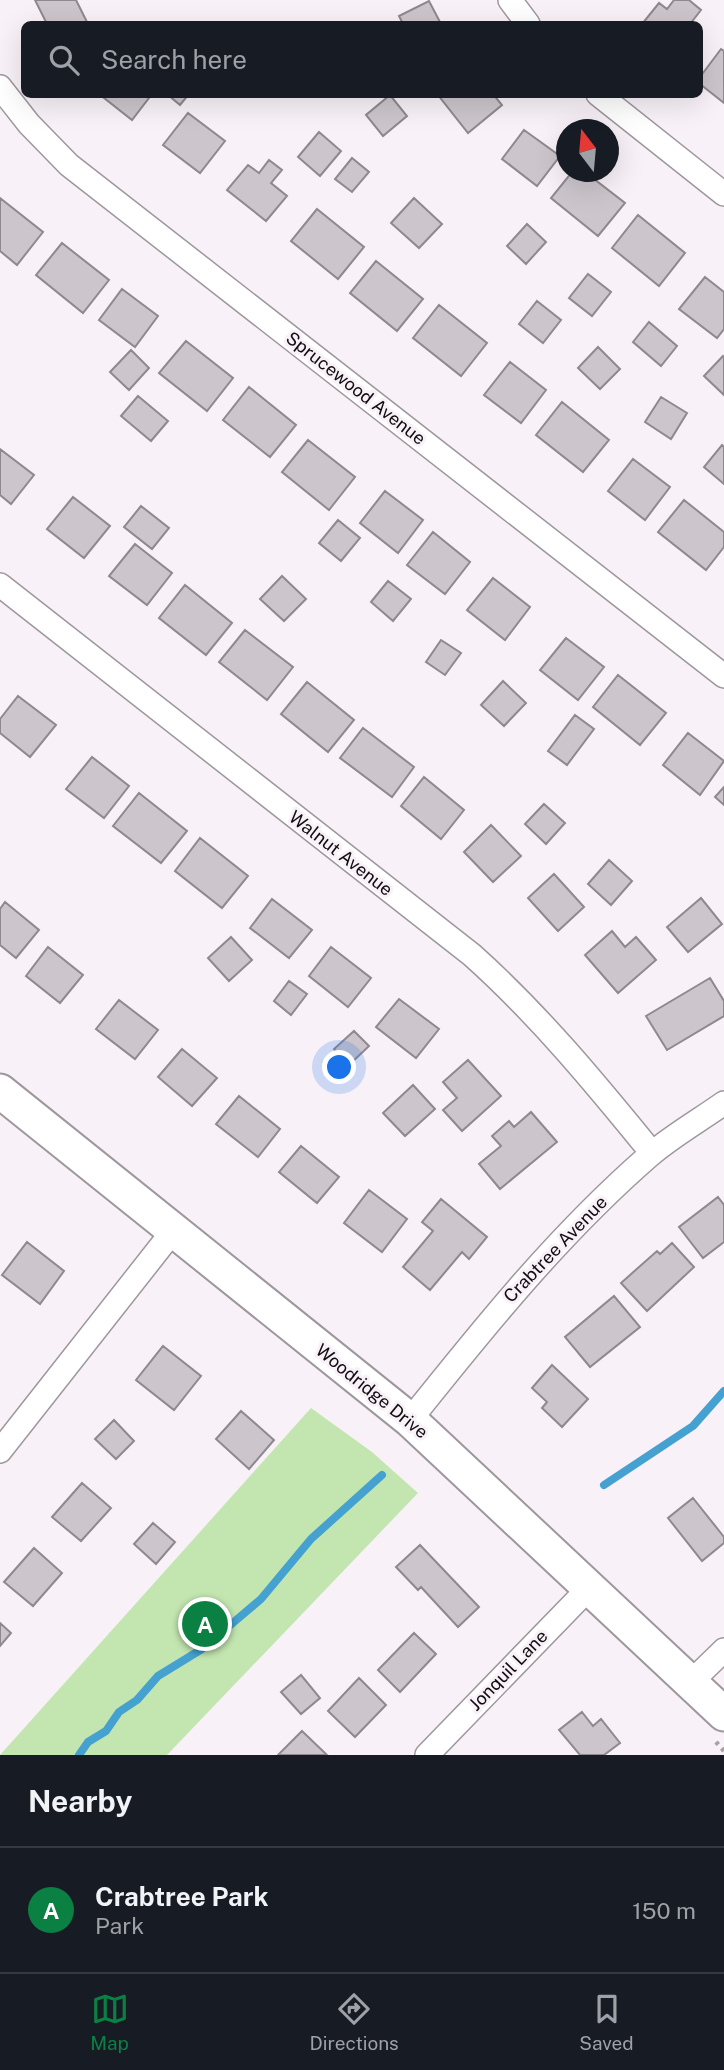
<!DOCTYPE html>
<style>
body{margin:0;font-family:"Public Sans",sans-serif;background:#242831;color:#f1f3f6}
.compass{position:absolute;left:556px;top:119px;width:63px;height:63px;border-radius:50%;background:#171b24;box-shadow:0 7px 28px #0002;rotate:344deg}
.you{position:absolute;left:340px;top:1068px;width:24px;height:24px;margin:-18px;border:5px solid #fff;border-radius:50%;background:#1a73e8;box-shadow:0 0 0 10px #1a73e833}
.badge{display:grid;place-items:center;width:46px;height:46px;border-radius:50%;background:#0b8043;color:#fff;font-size:23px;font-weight:700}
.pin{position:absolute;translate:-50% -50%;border:4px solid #fff;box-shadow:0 2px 7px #0006}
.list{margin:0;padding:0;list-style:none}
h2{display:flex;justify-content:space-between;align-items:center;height:91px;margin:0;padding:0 28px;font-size:30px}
h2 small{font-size:23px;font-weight:400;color:#9ea1a6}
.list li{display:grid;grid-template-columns:46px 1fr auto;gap:21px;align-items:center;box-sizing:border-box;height:126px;padding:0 28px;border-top:2px solid #363941}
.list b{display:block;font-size:26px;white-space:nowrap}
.list p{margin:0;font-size:23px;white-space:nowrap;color:#9ea1a6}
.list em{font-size:23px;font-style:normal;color:#9ea1a6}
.icon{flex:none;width:38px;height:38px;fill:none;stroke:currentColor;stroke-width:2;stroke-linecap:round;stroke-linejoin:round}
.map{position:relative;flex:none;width:724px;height:1755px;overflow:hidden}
.search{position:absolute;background:#171b24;box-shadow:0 7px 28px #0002;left:21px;right:21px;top:21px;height:77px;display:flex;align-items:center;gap:18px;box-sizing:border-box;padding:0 24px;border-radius:10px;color:#9ea1a6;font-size:26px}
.sheet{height:217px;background:#171b24}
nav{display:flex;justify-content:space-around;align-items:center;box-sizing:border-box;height:98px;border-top:2px solid #363941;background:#171b24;font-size:19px;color:#9ea1a6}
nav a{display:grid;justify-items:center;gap:4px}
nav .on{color:#0b8043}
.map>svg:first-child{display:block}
.green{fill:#c3e6b0}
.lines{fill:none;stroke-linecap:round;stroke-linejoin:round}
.stream{stroke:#45a1d0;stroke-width:8}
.building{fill:#cdc5cc;stroke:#8f888f;stroke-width:2}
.street-casing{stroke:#9e979e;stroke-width:26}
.secondary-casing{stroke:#9e979e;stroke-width:37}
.path{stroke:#a7a1a6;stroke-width:4.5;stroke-dasharray:3.5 5;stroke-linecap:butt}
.street{stroke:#fff;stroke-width:23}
.secondary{stroke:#fff;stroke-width:33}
.labels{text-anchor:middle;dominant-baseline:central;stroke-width:6;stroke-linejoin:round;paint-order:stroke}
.street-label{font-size:18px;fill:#100d10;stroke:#f9f1f8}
</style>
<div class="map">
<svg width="724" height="1755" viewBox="0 0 724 1755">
<rect width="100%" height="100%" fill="#f9f1f8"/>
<path class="green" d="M 311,1408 L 372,1452 L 418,1493 L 167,1755 L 0,1755 Z"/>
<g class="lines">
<path class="stream" d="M 604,1485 L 693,1426 L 724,1391
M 79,1755 L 88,1742 L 106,1731 L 119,1712 L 137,1700 L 158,1676 L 202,1649 L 261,1599 L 311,1539 L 382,1475"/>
</g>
<path class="building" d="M 35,0 L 76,0 L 88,24 L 47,24 Z
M 674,0 L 689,0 L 701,10 L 690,24 L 642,24 L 659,3 L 667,9 Z
M 429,1 L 441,24 L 403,24 L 399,16 Z
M 721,49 L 724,51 L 724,103 L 700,84 L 700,77 Z
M 99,94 L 152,94 L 132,120 Z
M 167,94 L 189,94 L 180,105 Z
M 493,94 L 502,105 L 468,133 L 438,95 Z
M 390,95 L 407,116 L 383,136 L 366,115 Z
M 188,113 L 225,141 L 200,173 L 163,145 Z
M 524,130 L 560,156 L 537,186 L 502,159 Z
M 319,132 L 341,151 L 320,176 L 298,157 Z
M 352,158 L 369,172 L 352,192 L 335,179 Z
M 269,160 L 282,170 L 271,183 L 287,196 L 266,221 L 227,190 L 248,165 L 259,173 Z
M 572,172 L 585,172 L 625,203 L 598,236 L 551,198 Z
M 0,198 L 43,232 L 17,265 L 0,251 Z
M 414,198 L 442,224 L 419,248 L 391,223 Z
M 317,209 L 364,247 L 338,279 L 291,241 Z
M 638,215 L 685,253 L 659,286 L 612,248 Z
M 527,224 L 546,242 L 526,264 L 507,246 Z
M 62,243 L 109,280 L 83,313 L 36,275 Z
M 376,261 L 423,299 L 397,331 L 350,293 Z
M 588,274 L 611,292 L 592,316 L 569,298 Z
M 705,277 L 724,292 L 724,329 L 717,338 L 679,309 Z
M 122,289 L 158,316 L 135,347 L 99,320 Z
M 537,301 L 561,320 L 543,343 L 519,324 Z
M 439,305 L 487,343 L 461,376 L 413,338 Z
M 649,322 L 677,346 L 661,366 L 633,342 Z
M 186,341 L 233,378 L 207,411 L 159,373 Z
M 598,347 L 620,369 L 600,389 L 578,368 Z
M 131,350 L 149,368 L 129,390 L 110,372 Z
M 723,356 L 724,357 L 724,395 L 704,376 Z
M 510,362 L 546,390 L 521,423 L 484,395 Z
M 249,387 L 296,425 L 270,457 L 223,420 Z
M 138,396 L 168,421 L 151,441 L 121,416 Z
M 661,397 L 687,413 L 671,439 L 645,422 Z
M 562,402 L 609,440 L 583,472 L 536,435 Z
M 308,440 L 355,477 L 329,510 L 282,472 Z
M 722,445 L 724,447 L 724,484 L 704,467 Z
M 0,449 L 34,475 L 11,504 L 0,495 Z
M 633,459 L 670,487 L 645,520 L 608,491 Z
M 385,491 L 423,520 L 398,553 L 360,523 Z
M 73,497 L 110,526 L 84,558 L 47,529 Z
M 684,500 L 724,532 L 724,547 L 706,570 L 658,532 Z
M 141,506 L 169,528 L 152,549 L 124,527 Z
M 338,520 L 360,538 L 341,561 L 319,543 Z
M 433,532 L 470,562 L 445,594 L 407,565 Z
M 135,544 L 172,573 L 147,605 L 109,576 Z
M 282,576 L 306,599 L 284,621 L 260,599 Z
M 493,578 L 530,607 L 505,640 L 467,610 Z
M 388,581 L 411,599 L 393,621 L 371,602 Z
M 185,585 L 232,623 L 206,655 L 159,618 Z
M 245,630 L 293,667 L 267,700 L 219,662 Z
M 566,638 L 604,667 L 578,700 L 540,670 Z
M 441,640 L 461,653 L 445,675 L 426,662 Z
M 618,675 L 666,713 L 640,745 L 593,707 Z
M 503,681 L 526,703 L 504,726 L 481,705 Z
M 307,682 L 354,720 L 328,752 L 281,714 Z
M 18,696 L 56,725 L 30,757 L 0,733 L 0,719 Z
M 575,715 L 594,729 L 567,765 L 548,751 Z
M 363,728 L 414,767 L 392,797 L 340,758 Z
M 688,733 L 724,761 L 700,795 L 663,765 Z
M 92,757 L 129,786 L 104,818 L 66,789 Z
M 424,777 L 464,810 L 441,839 L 401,806 Z
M 724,787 L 724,805 L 715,797 Z
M 139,793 L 187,831 L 161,863 L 113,826 Z
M 544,804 L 565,823 L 546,844 L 525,824 Z
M 491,825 L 521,856 L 493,882 L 464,852 Z
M 200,838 L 248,876 L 222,908 L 175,871 Z
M 609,860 L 632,881 L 611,905 L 588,884 Z
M 554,874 L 584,907 L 558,931 L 528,898 Z
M 701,898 L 722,924 L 688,952 L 667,927 Z
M 272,899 L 312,930 L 289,958 L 250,928 Z
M 5,902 L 39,930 L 16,958 L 0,945 L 0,909 Z
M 612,931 L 625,947 L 636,937 L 656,960 L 618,993 L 585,955 Z
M 231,937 L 252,960 L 229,981 L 208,958 Z
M 48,947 L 83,975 L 60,1003 L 26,976 Z
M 331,947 L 371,978 L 348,1007 L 309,976 Z
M 710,978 L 724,1001 L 724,1016 L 667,1050 L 646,1016 Z
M 289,981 L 307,994 L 291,1015 L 274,1001 Z
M 399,999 L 439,1029 L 416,1058 L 376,1027 Z
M 119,1000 L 158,1030 L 135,1059 L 96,1029 Z
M 354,1031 L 369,1046 L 349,1065 L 334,1049 Z
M 182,1049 L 217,1078 L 192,1106 L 158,1077 Z
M 468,1060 L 501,1096 L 462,1131 L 443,1110 L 457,1098 L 443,1082 Z
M 413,1085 L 435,1109 L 405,1136 L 383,1113 Z
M 239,1096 L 280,1129 L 258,1157 L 216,1124 Z
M 531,1112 L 557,1142 L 500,1189 L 479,1164 L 501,1146 L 492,1136 L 509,1121 L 514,1127 Z
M 301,1146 L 339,1177 L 317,1203 L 279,1172 Z
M 369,1190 L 407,1219 L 382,1252 L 344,1223 Z
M 718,1197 L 724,1205 L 724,1242 L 703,1258 L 679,1227 Z
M 441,1199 L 487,1237 L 469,1259 L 462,1252 L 430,1290 L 403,1267 L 433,1231 L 422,1222 Z
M 27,1242 L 64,1271 L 40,1304 L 2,1275 Z
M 672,1243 L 694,1267 L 647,1311 L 621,1283 L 657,1251 L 660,1254 Z
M 614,1296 L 640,1327 L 590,1367 L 565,1337 Z
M 163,1346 L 201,1376 L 174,1410 L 136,1380 Z
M 552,1365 L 588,1399 L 562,1427 L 542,1408 L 547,1402 L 532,1388 Z
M 241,1411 L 274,1440 L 249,1469 L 216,1439 Z
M 114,1420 L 134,1441 L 116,1459 L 95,1439 Z
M 82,1483 L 111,1508 L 81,1541 L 52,1517 Z
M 693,1498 L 724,1537 L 724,1543 L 702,1561 L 668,1518 Z
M 153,1523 L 175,1542 L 156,1564 L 134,1544 Z
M 420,1545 L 479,1607 L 458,1627 L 421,1587 L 418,1590 L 396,1567 Z
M 34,1548 L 62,1573 L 33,1606 L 4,1582 Z
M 0,1623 L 11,1633 L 0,1646 Z
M 414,1633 L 436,1654 L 400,1692 L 378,1670 Z
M 301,1675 L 320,1698 L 301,1714 L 281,1692 Z
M 359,1678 L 386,1705 L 355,1737 L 328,1711 Z
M 582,1712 L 593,1726 L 601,1719 L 620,1743 L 604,1755 L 580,1755 L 559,1730 Z
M 302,1731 L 327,1755 L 278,1755 Z"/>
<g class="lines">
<defs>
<path id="street" d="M 510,0 L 528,24
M 0,87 L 29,124 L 69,165 L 724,676
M 598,94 L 724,194
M 0,585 L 472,955 C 539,1015 595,1083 652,1153
M 410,1420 C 485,1326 559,1234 650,1155 C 672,1136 700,1120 724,1103
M 0,1451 L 173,1231
M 691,1682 L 724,1650
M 427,1755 L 590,1587"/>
<path id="secondary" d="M 0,1091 L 410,1420 L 724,1714"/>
</defs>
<use href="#street" class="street-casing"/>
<use href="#secondary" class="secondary-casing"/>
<path class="path" d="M 716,1742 L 724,1751"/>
<use href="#street" class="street"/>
<use href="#secondary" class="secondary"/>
</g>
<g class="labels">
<g class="street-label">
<text transform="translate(356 388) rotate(38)">Sprucewood Avenue</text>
<text transform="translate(341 853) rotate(38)">Walnut Avenue</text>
<text transform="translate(555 1249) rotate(-46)">Crabtree Avenue</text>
<text transform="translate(372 1391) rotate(39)">Woodridge Drive</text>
<text transform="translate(508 1670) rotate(-46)">Jonquil Lane</text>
</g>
</g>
</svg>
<svg class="compass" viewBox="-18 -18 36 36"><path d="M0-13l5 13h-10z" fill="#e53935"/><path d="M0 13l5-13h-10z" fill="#9ea1a6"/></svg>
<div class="you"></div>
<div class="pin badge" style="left:205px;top:1624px">A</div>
<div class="search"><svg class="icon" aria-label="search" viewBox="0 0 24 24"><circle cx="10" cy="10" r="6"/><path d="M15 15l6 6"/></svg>Search here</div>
</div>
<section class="sheet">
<h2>Nearby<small></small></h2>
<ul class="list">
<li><span class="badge">A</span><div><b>Crabtree Park</b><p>Park</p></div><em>150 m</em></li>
</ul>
</section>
<nav>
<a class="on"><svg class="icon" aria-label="map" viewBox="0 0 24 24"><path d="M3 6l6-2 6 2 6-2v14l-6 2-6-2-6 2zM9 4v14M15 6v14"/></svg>Map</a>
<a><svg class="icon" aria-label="directions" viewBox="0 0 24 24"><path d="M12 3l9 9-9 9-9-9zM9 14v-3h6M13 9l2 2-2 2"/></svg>Directions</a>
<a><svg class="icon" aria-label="saved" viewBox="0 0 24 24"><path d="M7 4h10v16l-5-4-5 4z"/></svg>Saved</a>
</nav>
